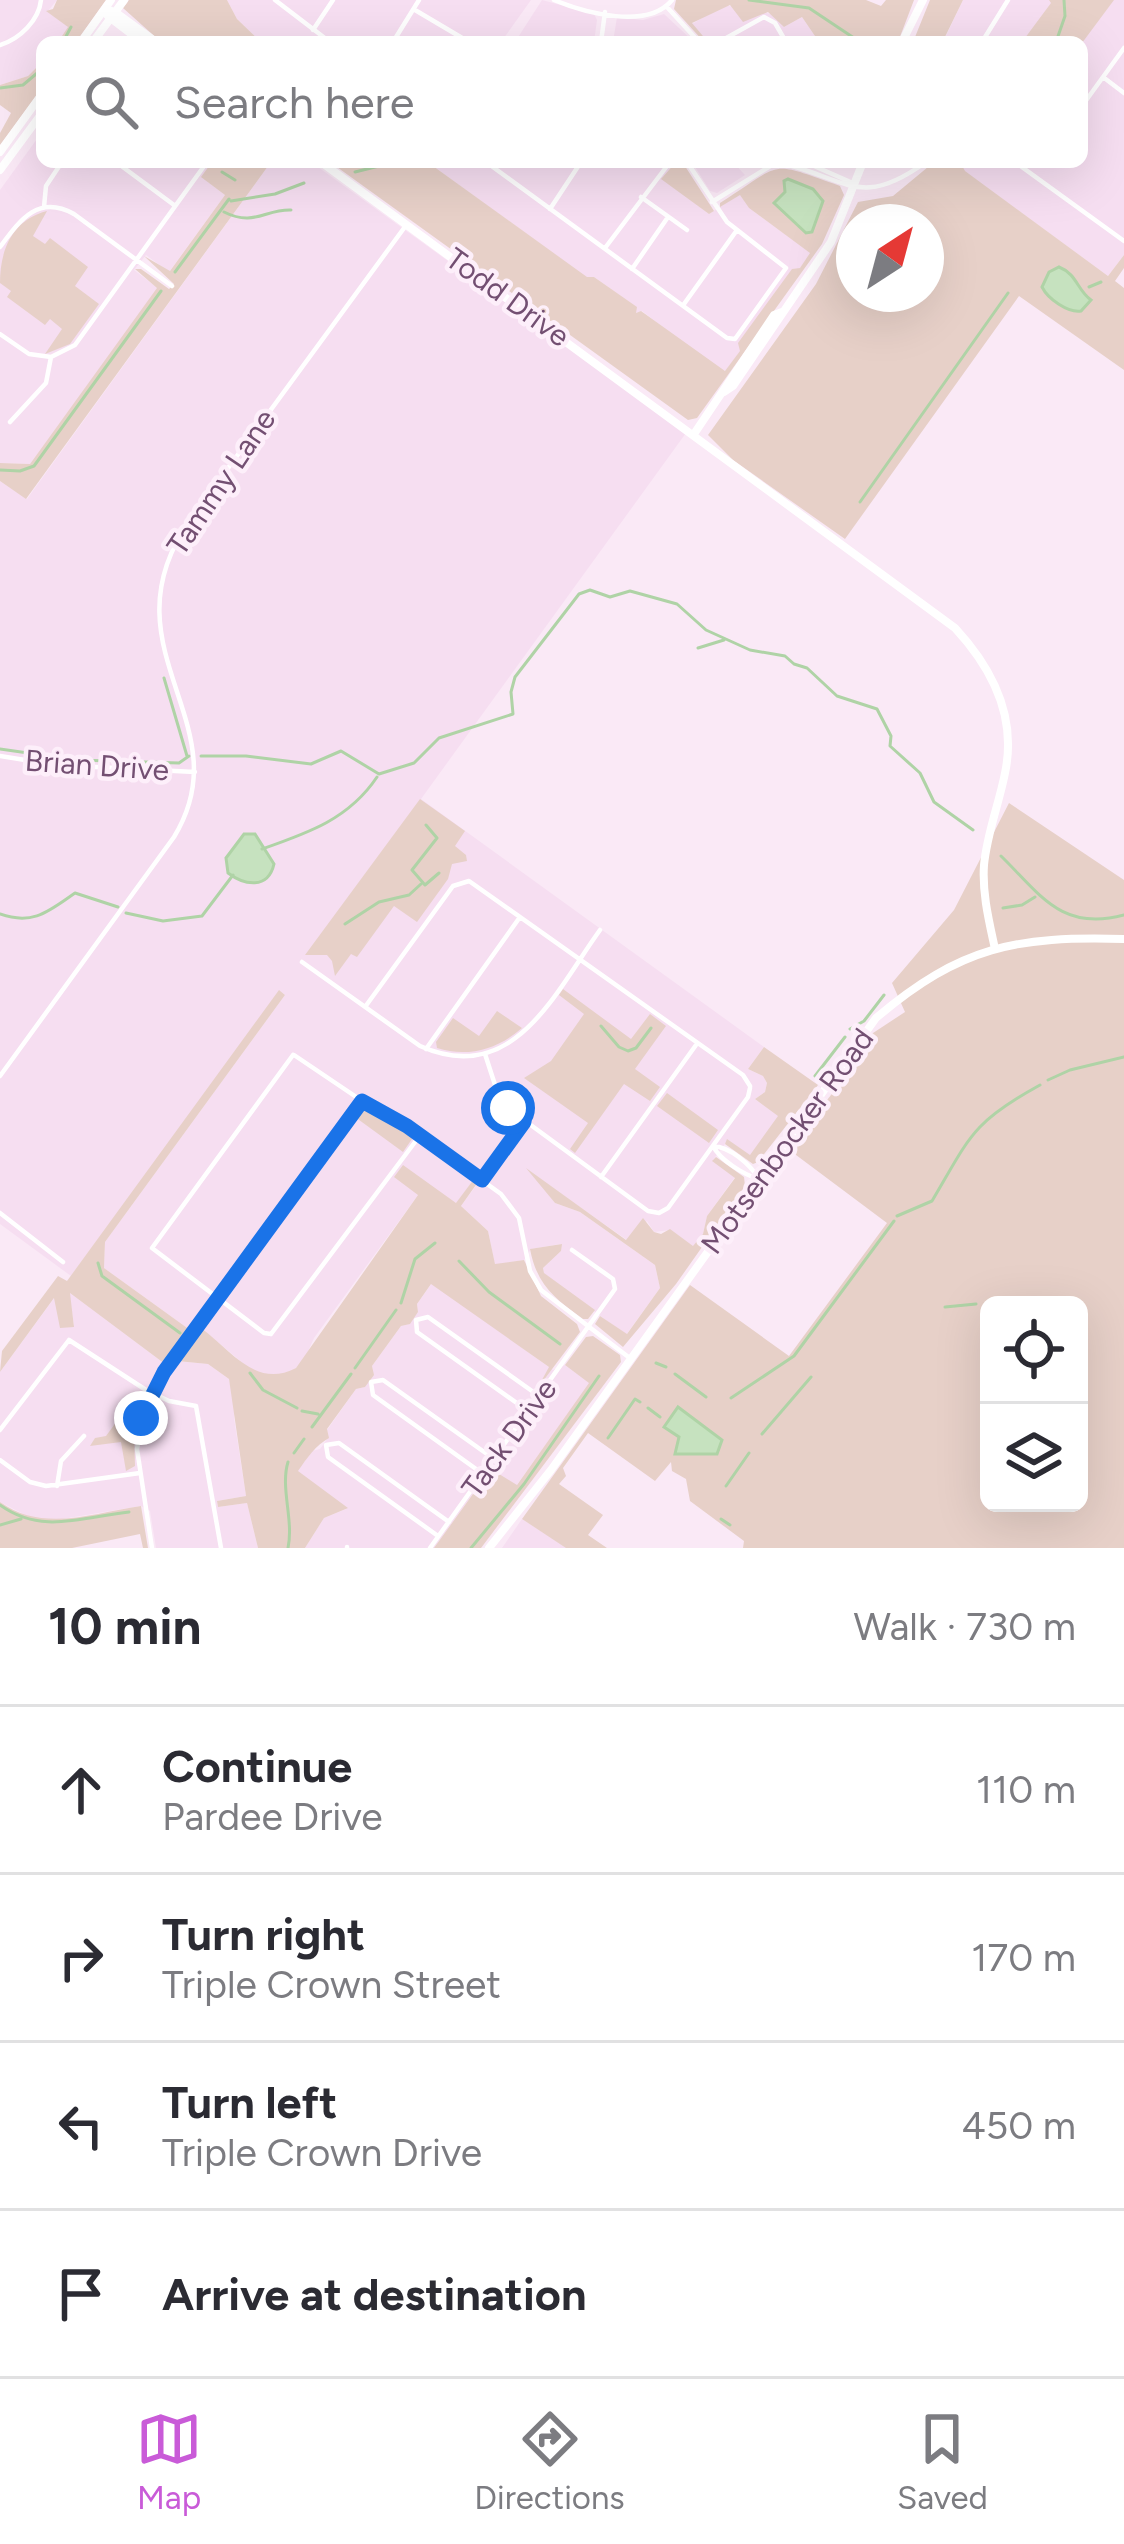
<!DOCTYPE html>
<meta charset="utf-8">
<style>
body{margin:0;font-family:Figtree,sans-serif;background:#f7f7f7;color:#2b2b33}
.controls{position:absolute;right:36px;bottom:36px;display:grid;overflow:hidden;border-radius:18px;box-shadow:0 12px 48px #0002}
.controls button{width:108px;height:108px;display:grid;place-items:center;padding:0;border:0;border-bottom:3px solid #e1e1e2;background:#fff;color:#2b2b33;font:60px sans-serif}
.compass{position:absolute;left:836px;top:204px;width:108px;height:108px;border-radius:50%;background:#fff;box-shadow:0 12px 48px #0002;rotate:36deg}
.stop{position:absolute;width:36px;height:36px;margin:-27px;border:9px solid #1a73e8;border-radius:50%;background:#fff}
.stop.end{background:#1a73e8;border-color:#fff;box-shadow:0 3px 12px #0008}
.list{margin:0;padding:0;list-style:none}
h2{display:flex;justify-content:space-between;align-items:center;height:156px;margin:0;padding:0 48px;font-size:51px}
h2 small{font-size:39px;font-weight:400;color:#7c7c81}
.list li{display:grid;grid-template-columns:78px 1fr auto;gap:36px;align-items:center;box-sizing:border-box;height:168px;padding:0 48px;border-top:3px solid #e1e1e2}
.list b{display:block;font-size:45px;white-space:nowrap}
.list p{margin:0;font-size:39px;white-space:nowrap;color:#7c7c81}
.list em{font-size:39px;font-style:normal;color:#7c7c81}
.icon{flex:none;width:66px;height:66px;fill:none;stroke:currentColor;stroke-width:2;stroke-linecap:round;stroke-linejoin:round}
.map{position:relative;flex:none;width:1124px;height:1548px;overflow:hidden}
.search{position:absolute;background:#fff;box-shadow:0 12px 48px #0002;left:36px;right:36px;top:36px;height:132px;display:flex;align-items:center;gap:30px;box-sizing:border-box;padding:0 42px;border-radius:18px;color:#7c7c81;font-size:45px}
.sheet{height:828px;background:#fff}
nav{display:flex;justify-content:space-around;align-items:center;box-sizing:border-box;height:168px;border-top:3px solid #e1e1e2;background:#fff;font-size:33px;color:#7c7c81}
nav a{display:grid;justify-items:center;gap:6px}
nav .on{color:#c95bd8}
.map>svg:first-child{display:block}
.residential{fill:#f6def1}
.green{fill:#e7d0c8;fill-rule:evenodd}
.water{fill:#c6e2bf;stroke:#afd3a6;stroke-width:3}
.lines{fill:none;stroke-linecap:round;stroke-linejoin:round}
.stream{stroke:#afd3a6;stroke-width:3}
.street{stroke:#fff;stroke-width:4.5}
.secondary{stroke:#fff;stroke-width:8}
.route{stroke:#1a73e8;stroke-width:15}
.labels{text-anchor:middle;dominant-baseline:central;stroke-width:9;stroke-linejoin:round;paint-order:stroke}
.street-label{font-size:30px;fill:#734f72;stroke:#fdeffa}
</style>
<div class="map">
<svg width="1124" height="1548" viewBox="0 0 1124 1548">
<rect width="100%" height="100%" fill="#fae9f6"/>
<path class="residential" d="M 0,0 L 57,0 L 48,11 L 69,27 L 58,42 L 42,42 L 42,62 L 28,76 L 0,85 Z
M 227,0 L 531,0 L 501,42 L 261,42 L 237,19 Z
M 542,0 L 594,14 L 597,20 L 594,42 L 515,42 Z
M 963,0 L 1124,0 L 1124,255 L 1108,276 L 964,171 L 960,162 L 1082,162 L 1082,42 L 944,40 Z
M 724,5 L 772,14 L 784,27 L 802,17 L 819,42 L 708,42 L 692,24 Z
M 664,14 L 694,42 L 613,42 L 617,17 L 643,20 Z
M 42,132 L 42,162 L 216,162 L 208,182 L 225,195 L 169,272 L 146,255 L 134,270 L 158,288 L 30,464 L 0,463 L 0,190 Z
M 271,162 L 311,162 L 686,433 L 421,799 L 764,1047 L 748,1069 L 763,1076 L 767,1083 L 765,1092 L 755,1099 L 779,1116 L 750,1156 L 728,1140 L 713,1160 L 735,1177 L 707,1216 L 703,1234 L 694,1247 L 670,1230 L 654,1232 L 647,1221 L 627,1240 L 534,1175 L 555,1203 L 580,1212 L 655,1265 L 660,1288 L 626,1335 L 544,1274 L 543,1268 L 561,1251 L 561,1244 L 531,1249 L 524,1260 L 495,1265 L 488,1231 L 461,1206 L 478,1183 L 474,1180 L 457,1203 L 418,1195 L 314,1338 L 306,1356 L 296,1368 L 283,1375 L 266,1376 L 251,1370 L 201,1328 L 190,1330 L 104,1268 L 105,1242 L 285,995 L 280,991 L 71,1276 L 0,1224 L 0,481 L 27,499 Z
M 433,162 L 685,162 L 676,162 L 662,178 L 709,214 L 740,194 L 749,208 L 811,253 L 726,371 L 716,368 L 642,311 L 636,313 L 636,307 L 594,277 L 587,278 L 433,166 Z
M 692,162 L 733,162 L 745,175 L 717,193 L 710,191 Z
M 432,1283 L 553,1370 L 565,1365 L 590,1383 L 516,1486 L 490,1470 L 434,1548 L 305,1548 L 324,1518 L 346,1509 L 297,1471 L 312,1451 L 320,1449 L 328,1438 L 327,1430 L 356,1389 L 365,1387 L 373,1375 L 372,1366 L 401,1326 L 409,1324 L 418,1312 L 417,1304 Z
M 69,1292 L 165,1364 L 177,1361 L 208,1364 L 229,1379 L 235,1404 L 234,1418 L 246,1496 L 217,1501 L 218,1507 L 247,1503 L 258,1548 L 156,1548 L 150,1511 L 141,1506 L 56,1520 L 33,1519 L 0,1502 L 0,1372 L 55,1297 L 63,1326 L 74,1325 Z
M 522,1519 L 567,1548 L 502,1548 Z"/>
<path class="green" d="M 57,0 L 106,0 L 76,42 L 58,42 L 68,27 L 46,11 L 53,9 Z
M 129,0 L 227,0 L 237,19 L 261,42 L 161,42 L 123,8 Z
M 676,0 L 866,0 L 881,6 L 886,0 L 914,0 L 898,42 L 819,42 L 802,17 L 784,27 L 768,12 L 743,22 L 730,5 L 692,23 L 708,42 L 704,42 L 674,9 Z
M 930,0 L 963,0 L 944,39 L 949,42 L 913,42 Z
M 1049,0 L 1114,0 L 1082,43 L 1022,42 L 1051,3 Z
M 42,62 L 42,88 L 0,145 L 0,133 L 11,113 L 0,105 L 0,85 L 28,76 Z
M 212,162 L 271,162 L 26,499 L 0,481 L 0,463 L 30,464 L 157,288 L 135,269 L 141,269 L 169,289 L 174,284 L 144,256 L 170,271 L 225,195 L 201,177 Z
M 330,162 L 433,162 L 433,166 L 587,277 L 594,277 L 637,307 L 636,313 L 641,311 L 725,371 L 740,351 L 738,343 L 792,269 L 800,268 L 810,253 L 749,208 L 740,195 L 720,207 L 720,203 C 785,162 766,160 840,186 L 844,195 L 822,244 L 697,418 L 688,420 Z
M 676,162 L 683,163 L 714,211 L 709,214 L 661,179 Z
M 934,162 L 960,162 L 965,171 L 1108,276 L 1124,255 L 1124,268 L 1115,281 L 1124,288 L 1124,370 L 1019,296 L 845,539 L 733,460 L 708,435 L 816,284 L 858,202 L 893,196 ZM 854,222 L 926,222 L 926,294 L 854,294 Z
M 47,211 L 33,236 L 45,244 L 50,238 L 88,267 L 75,286 L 99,304 L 70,344 L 45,354 L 62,329 L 50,319 L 45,325 L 7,297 L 11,291 L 0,283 C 0,250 12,220 47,211 Z
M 420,799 L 465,831 L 455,846 L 466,855 L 467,861 L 452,864 L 448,879 L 417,922 L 394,906 L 357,957 L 351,954 L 335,976 L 332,961 L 327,955 L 305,955 Z
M 1009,803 L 1124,880 L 1124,1548 L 743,1548 L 744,1541 L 690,1501 L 686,1479 L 672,1471 L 671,1462 L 655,1481 L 588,1433 L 563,1468 L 566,1476 L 559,1484 L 603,1515 L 588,1535 L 607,1548 L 566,1548 L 522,1519 L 690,1285 L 789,1356 L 887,1223 L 788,1149 L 831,1095 L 870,1035 L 905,1012 L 892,983 L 954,910 ZM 989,1305 L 1079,1305 L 1079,1503 L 989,1503 Z
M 563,989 L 631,1039 L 650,1014 L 666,1026 L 635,1069 L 660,1087 L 650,1101 L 624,1084 L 575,1153 L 570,1149 L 588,1123 L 524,1078 L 551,1061 L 584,1014 L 559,995 Z
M 279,990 L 285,995 L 105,1242 L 104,1268 L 190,1330 L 165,1364 L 70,1293 L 74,1327 L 60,1328 L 54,1298 L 0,1372 L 2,1351 L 58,1276 L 67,1281 Z
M 497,1011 L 522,1028 C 498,1049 468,1058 437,1048 L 436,1042 L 453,1018 L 479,1036 Z
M 764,1047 L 818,1085 L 758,1162 L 753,1164 L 725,1144 L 727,1139 L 750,1155 L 778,1116 L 755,1099 L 765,1092 L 767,1083 L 763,1076 L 748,1069 Z
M 667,1093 L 718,1130 L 709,1143 L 657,1106 Z
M 365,1108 L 410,1133 L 412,1139 L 403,1152 L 355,1117 Z
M 716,1157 L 744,1177 L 745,1186 L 676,1284 L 623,1347 L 595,1324 L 600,1316 L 627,1334 L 660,1288 L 655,1265 L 580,1212 L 555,1203 L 526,1168 L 626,1240 L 643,1218 L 654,1232 L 661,1234 L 670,1229 L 693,1246 L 703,1234 L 707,1216 L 735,1178 L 712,1161 Z
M 403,1165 L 456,1203 L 474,1179 L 478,1182 L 461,1206 L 488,1231 L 495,1264 L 524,1260 L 541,1296 L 577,1324 L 580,1332 L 537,1389 L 549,1367 L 431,1284 L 417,1304 L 418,1312 L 410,1324 L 401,1326 L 372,1366 L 374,1375 L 365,1387 L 356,1389 L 327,1429 L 329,1438 C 316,1445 307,1458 298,1471 L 348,1508 L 324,1518 L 305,1548 L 258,1548 L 247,1503 L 218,1507 L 217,1501 L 246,1496 L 229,1379 L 208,1364 L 177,1361 L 201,1328 C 232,1351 256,1389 296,1368 L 418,1195 L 394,1177 Z
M 562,1244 L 561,1251 L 543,1268 L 544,1273 L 595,1310 L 588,1319 L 583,1319 C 554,1298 537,1285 530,1249 Z
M 593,1336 L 620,1355 L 621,1362 L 481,1548 L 434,1548 L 491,1469 L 517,1485 L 589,1383 L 565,1365 L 586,1337 Z
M 139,1391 L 144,1397 L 134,1434 L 135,1466 L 126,1471 L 121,1442 L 90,1446 L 95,1438 L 106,1436 Z
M 0,1502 C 43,1533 93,1513 141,1506 L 148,1548 L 143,1548 L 140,1534 L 72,1548 L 0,1548 Z"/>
<path class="water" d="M 788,179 L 813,189 L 823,201 L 812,232 L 806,233 L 774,203 L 785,192 L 784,181 Z
M 1059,267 C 1077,274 1077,290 1091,300 L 1081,311 C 1068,313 1048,299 1042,287 L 1049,272 Z
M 244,834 L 255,834 L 274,864 C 268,890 244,885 228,873 L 226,858 Z
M 678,1407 L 722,1440 L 717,1454 L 675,1454 L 679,1437 L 664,1427 Z"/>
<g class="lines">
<path class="stream" d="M 749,0 L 809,8 L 860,42
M 63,42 L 71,27
M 1056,42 L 1065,16 L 1064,0
M 0,88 L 23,85 L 42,69
M 222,172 L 235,180
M 355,172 L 395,162
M 231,201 L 275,194 L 304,183
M 224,212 C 254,227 265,209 291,210
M 175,272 L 229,199
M 1089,287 L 1101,282
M 0,470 L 20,471 L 34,466 L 161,291
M 860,502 L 1008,293
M 698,648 L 724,640
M 164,678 L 187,756
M 0,749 L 77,760 L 179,763 L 189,756
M 201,756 L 246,756 L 311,764 L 341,751 L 379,774 L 414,763 L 439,738 L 513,714 L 511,692 L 515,677 L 579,594 L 590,590 L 610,597 L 630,591 L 677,604 L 706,630 L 750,650 L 785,656 L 794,664 L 807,668 L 837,696 L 877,709 L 891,736 L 890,746 L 920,773 L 934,802 L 973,830
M 426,825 L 437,838 L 412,870 L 425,885 L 439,873
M 262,849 C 308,833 349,819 377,777
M 1001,856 C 1040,894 1061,932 1124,915
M 1003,908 L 1022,905 L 1035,897
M 126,913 L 163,921 L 202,916 L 233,875
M 0,914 C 33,926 49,911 75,893 L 118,907
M 345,924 L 379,902 L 409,895 L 421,884
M 601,1026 L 619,1047 L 628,1051 L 636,1048 L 651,1028
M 850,1029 L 864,1021 L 884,995
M 815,1076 L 845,1037
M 1048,1080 L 1070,1070 L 1124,1057
M 897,1216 L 932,1201 C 970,1137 971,1123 1040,1085
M 459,1261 L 489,1292 L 560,1344
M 98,1263 L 102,1276 L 180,1333
M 401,1303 L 415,1259 L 435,1243
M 945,1307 L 976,1304
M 656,1363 L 666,1367
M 355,1368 L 396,1310
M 250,1373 L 263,1390 L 297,1408
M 675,1374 L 706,1397
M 731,1398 L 794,1356 L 894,1221
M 648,1408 L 660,1417
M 302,1411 L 318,1414
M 312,1427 L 351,1374
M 762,1434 L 811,1377
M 608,1438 L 635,1399 L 640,1402
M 294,1453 L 304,1439
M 726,1486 L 749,1453
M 0,1505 C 41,1535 83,1517 129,1512
M 721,1519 L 730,1525
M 0,1525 L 21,1519
M 288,1548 C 294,1520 280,1488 288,1462
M 471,1548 L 524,1484 L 599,1376"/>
<path class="street" d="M 275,0 L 330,42
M 554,0 C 585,13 648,30 672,0
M 667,7 L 699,42
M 415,10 L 469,42
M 313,30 L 333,0
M 393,42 L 419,0
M 601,42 L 605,12
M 719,42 L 764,17 L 775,23 L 786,42
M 982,42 L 1008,0
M 0,45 C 20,39 39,20 41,0
M 1103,77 L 1124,93
M 1082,106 L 1124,48
M 116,162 L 174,205
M 486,162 L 727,338 L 735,339 L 786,268 L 727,222 L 687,162
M 805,162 L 855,184
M 1015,162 L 1124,241
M 785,164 C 850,181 862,208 926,162
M 641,197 L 687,230
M 712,202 L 772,165
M 44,207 L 46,186 L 62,162
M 550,209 L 581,162
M 0,247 C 20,220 38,194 74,214 L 172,286
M 605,248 L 670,162
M 632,269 L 668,217
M 684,304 L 737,230
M 0,334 L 29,354 L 51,357
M 10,422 L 46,383 L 51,357 L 75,345 L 207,162
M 0,756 L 56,765 L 195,772
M 302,962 L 420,1046 C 514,1088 555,992 600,930
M 365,1007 L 453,886 L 469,881 L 743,1075 L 750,1086
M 426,1049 L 520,917
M 485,1054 L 497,1091 L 513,1112 L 648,1211 L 659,1213
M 294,1055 L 377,1111 L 407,1126 L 501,1194 L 519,1218 L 530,1271 L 541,1290 L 631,1359
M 0,1076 L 174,837 C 244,723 100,649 190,520 L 407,224
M 713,1146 C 730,1147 750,1164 759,1179
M 713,1146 C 720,1160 744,1175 759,1179
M 601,1177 L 696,1045
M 482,1180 L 524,1122
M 0,1213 L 63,1262
M 659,1213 L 668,1208 L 748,1097 L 750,1088
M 152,1248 L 293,1055
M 152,1248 L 264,1333 L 271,1334
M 271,1334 L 418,1138
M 69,1340 L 146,1390 L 169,1401 L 196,1406 L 221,1548
M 528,1411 L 417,1332 L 416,1320 L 428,1317 L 539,1396
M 0,1430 L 69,1340
M 0,1460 L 30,1482 L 46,1486 L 140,1473
M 483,1474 L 373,1395 L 371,1382 L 383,1380 L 494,1459
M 57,1486 L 61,1461 L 84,1436
M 438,1536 L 328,1457 L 326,1445 L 339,1443 L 449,1522
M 347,1547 L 347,1548
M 152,1548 L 137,1449 L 147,1400 L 362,1101
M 430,1548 L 615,1289 L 613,1279 L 572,1250"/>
<path class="secondary" d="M 105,9 L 115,12 L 156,42
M 108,16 L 142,42
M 81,42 L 111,0
M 93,42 L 124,0
M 902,42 L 923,0
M 0,152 L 42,94
M 321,162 L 955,628 C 992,668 1017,717 1005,773 C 999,804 987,833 984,865 C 982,893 989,921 995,949
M 0,170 L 42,113
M 724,392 L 733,386 L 831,242 L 863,162
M 694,434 L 774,315 L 782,312
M 489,1548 L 551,1470 L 876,1018 C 961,946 1016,936 1124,939"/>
</g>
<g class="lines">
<path class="route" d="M 141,1418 L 164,1372 L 362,1101 L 407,1126 L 482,1180 L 524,1122 L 508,1108"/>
</g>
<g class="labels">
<g class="street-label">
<text transform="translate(508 297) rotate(36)">Todd Drive</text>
<text transform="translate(221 482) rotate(-56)">Tammy Lane</text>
<text transform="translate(97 765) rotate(4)">Brian Drive</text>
<text transform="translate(787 1141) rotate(-54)">Motsenbocker Road</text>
<text transform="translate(509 1438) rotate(-54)">Tack Drive</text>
</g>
</g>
</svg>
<div class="controls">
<button><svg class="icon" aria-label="locate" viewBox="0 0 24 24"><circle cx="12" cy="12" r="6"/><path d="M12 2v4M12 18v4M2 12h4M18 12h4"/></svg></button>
<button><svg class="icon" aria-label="layers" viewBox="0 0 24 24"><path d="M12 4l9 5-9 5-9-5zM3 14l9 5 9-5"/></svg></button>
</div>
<svg class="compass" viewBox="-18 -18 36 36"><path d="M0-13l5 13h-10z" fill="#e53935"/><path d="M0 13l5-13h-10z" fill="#7c7c81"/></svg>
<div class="stop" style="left:508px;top:1108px"></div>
<div class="stop end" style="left:141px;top:1418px"></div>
<div class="search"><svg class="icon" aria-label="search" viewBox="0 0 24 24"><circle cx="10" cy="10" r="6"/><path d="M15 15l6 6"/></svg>Search here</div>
</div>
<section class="sheet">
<h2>10 min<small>Walk · 730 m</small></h2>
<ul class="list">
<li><svg class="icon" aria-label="ahead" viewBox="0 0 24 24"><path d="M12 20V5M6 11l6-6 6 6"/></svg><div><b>Continue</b><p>Pardee Drive</p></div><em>110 m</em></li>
<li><svg class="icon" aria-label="right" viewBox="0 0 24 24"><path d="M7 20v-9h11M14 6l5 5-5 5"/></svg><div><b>Turn right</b><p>Triple Crown Street</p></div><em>170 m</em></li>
<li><svg class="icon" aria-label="left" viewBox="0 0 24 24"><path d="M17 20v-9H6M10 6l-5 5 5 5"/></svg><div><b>Turn left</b><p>Triple Crown Drive</p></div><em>450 m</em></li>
<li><svg class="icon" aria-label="arrive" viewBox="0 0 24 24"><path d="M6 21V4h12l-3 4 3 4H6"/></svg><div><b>Arrive at destination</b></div></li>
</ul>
</section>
<nav>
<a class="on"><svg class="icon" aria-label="map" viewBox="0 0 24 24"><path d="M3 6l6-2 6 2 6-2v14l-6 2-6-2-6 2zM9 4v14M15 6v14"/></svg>Map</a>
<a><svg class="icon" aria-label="directions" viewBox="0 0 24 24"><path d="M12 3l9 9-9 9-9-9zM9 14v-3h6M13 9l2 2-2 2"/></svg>Directions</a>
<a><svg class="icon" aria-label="saved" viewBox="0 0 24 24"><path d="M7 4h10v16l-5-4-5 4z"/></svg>Saved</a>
</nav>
